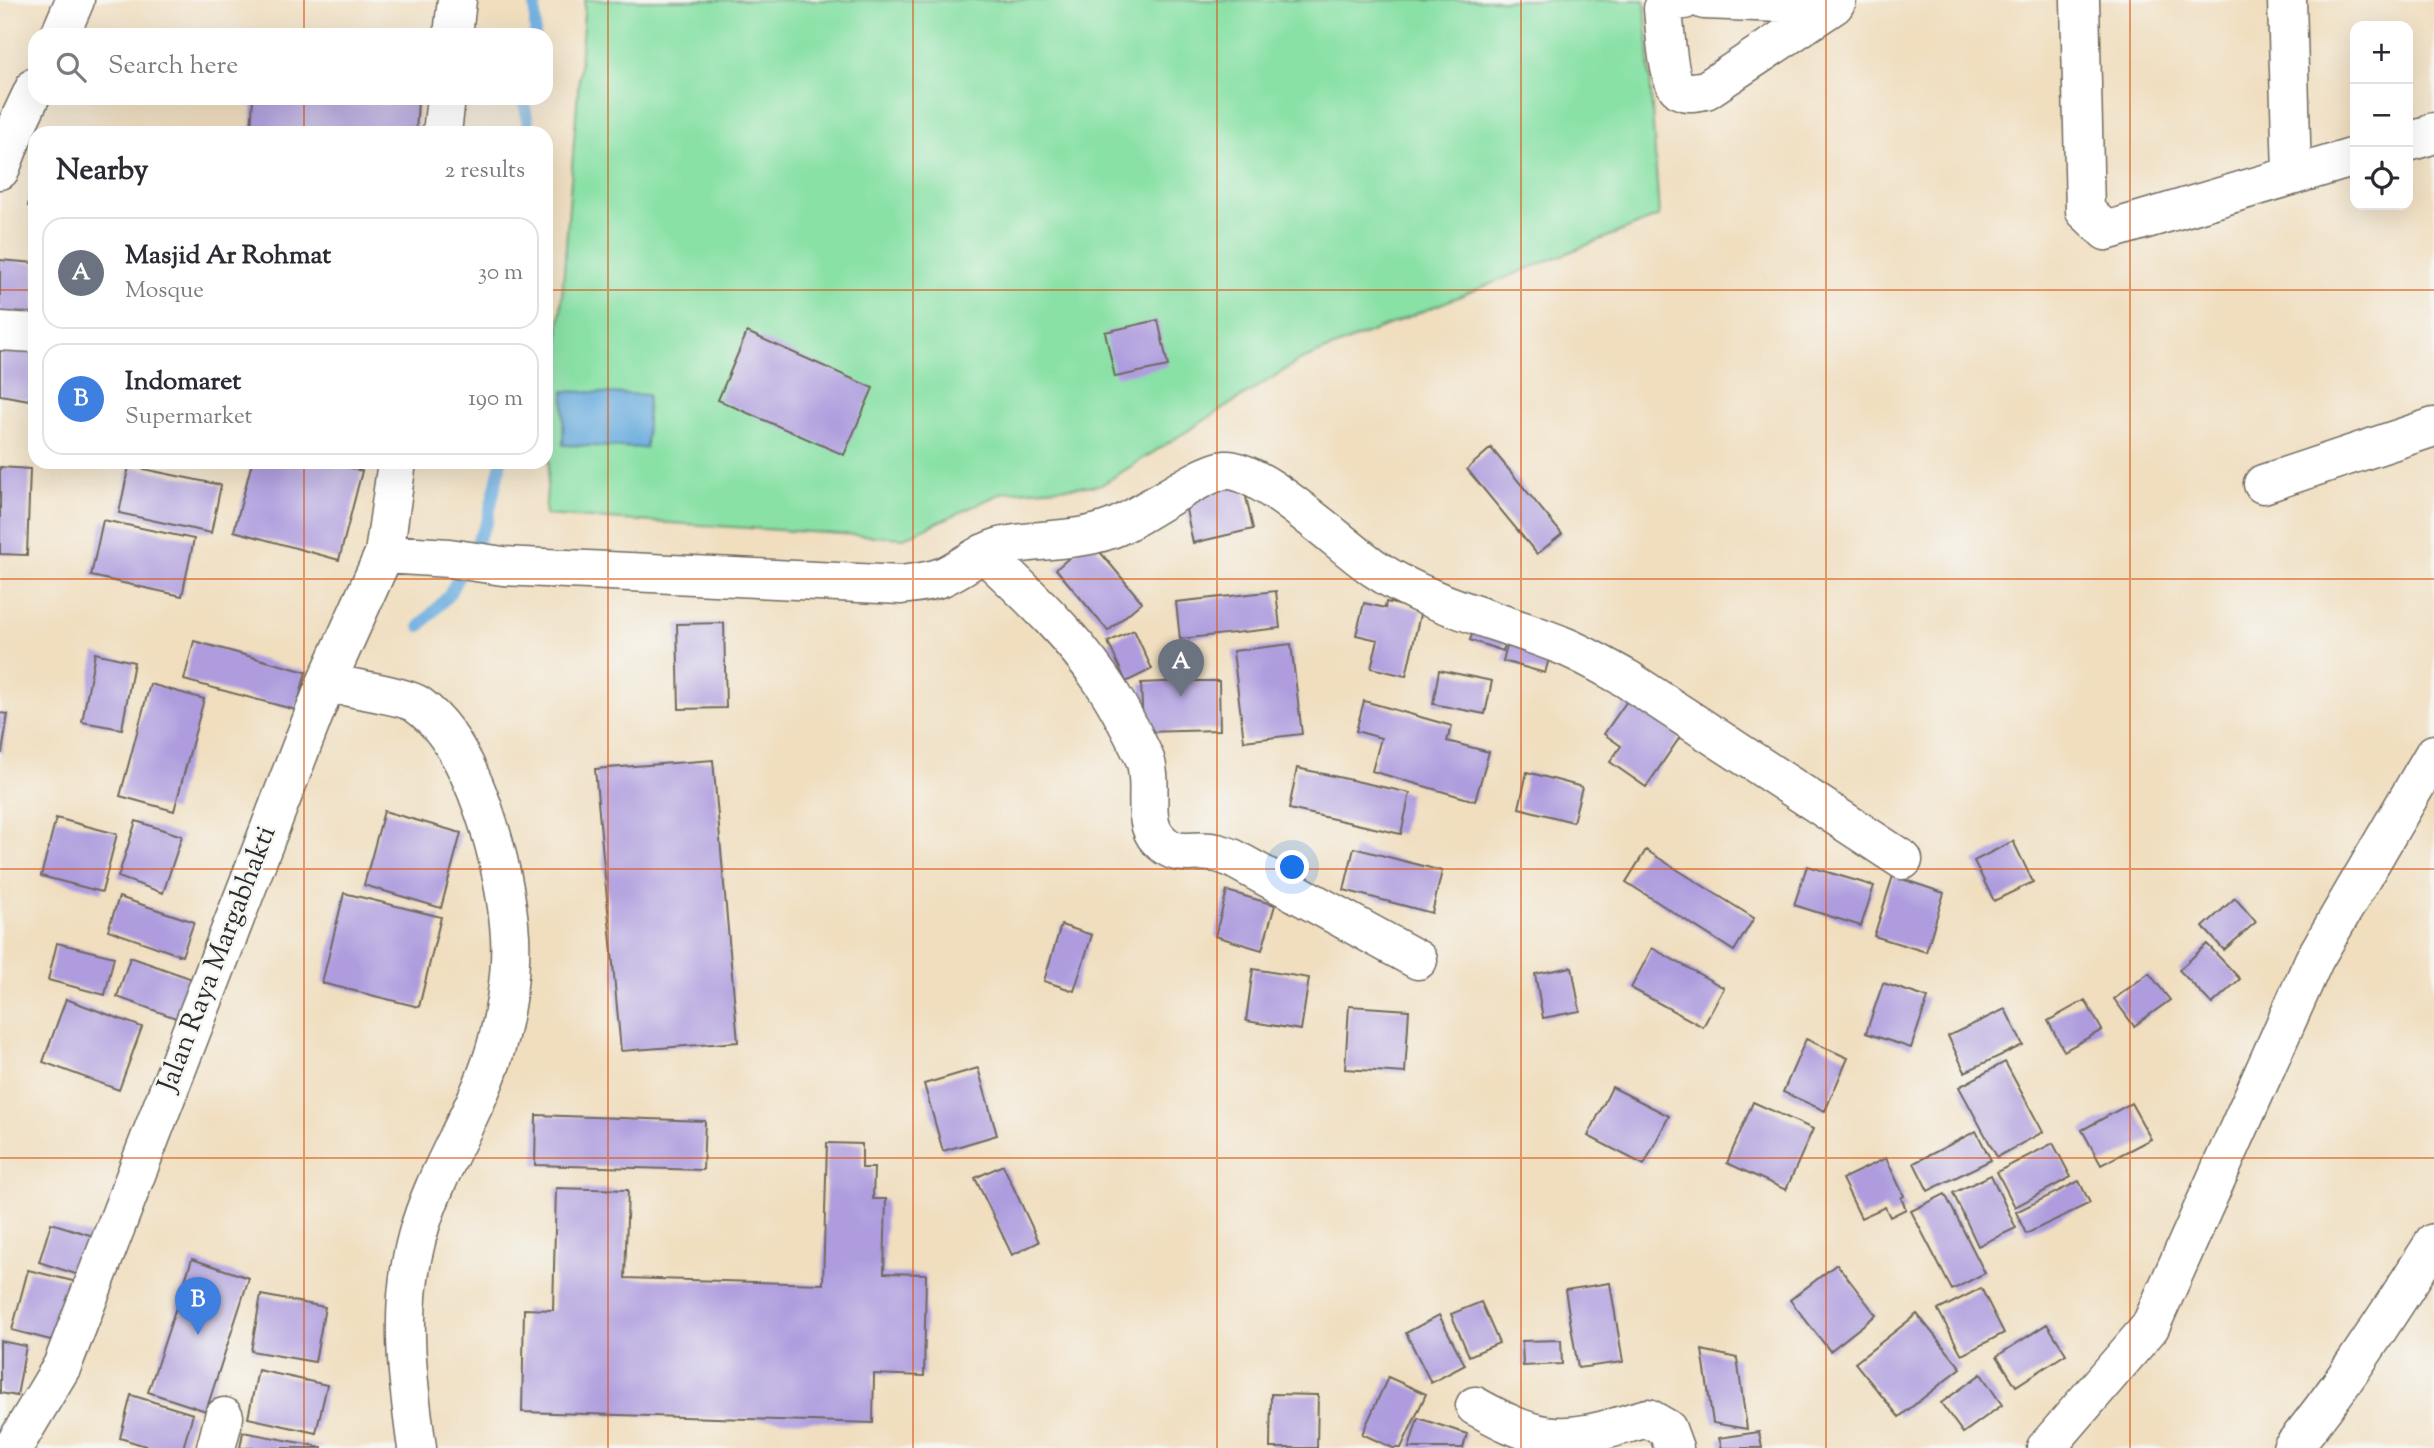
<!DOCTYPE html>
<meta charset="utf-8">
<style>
body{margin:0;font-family:"Sorts Mill Goudy",serif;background:#f2f2f3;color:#2b2b33}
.controls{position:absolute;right:21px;top:21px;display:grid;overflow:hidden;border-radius:14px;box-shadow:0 7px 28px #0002}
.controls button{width:63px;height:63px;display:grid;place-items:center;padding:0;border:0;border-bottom:2px solid #e1e1e2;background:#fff;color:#2b2b33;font:35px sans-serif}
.you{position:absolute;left:1293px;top:868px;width:24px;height:24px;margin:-18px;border:5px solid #fff;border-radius:50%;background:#1a73e8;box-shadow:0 0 0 10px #1a73e833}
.badge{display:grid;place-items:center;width:46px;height:46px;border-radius:50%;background:#0f766e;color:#fff;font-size:23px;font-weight:700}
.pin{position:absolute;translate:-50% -58px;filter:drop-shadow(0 2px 4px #0008)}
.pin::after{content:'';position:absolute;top:37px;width:24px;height:21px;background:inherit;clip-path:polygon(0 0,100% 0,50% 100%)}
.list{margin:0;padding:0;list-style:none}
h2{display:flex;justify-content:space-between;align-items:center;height:91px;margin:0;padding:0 28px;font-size:30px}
h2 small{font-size:23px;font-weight:400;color:#7c7c81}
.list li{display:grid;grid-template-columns:46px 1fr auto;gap:21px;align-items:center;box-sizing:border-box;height:112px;margin:0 14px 14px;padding:0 14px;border:2px solid #e1e1e2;border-radius:21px}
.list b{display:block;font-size:26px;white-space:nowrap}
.list p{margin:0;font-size:23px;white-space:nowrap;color:#7c7c81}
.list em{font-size:23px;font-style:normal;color:#7c7c81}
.icon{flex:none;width:38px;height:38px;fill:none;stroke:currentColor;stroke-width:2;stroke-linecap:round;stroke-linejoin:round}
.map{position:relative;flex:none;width:2434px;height:1448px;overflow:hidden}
.search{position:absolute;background:#fff;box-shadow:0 7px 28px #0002;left:28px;top:28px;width:525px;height:77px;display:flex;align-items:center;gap:18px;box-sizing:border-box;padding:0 24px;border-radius:21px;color:#7c7c81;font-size:26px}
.panel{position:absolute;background:#fff;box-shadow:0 7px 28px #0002;left:28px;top:126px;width:525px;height:343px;border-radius:21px}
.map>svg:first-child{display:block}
.green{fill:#89e1a6;stroke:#5a8668;stroke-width:2}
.water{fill:#69acde;stroke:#4a6c84;stroke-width:2}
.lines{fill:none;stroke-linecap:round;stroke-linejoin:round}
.stream{stroke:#69acde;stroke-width:12}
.building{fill:#ae9cde}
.minor-casing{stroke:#706a5f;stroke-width:41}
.minor{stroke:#fff;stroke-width:38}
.grid{fill:none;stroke:#d5540f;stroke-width:2;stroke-opacity:0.55}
.labels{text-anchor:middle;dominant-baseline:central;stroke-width:5;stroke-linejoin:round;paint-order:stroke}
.street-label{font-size:28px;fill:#2b2b2b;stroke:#f6f6f2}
</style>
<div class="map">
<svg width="2434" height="1448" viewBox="0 0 2434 1448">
<rect width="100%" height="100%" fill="#f6f6f2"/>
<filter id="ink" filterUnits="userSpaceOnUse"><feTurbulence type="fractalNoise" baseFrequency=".0143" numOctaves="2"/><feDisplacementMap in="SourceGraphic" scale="14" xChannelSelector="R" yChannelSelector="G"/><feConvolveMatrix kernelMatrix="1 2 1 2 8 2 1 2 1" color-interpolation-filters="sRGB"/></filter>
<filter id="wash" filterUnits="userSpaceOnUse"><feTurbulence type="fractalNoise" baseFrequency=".00686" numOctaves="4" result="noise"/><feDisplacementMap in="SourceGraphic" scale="28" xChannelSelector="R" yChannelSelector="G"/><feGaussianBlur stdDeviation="1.57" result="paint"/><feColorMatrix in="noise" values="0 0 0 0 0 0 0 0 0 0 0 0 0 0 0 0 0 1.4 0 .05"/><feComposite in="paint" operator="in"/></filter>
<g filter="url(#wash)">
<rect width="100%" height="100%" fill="#f0debf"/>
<path class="green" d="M 585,0 L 1645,0 L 1659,216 L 1299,361 L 1101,485 L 1004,492 L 904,538 L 545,515 Z"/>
<path class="water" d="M 564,391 L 648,395 L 646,448 L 563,445 Z"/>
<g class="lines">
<path class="stream" d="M 535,35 L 535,0
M 523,98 L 528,122 L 527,133
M 420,626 L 449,595 L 476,543 L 487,522 L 501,462"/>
</g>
<g id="blocks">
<path class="building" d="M 253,98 L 383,98 L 418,100 L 416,133 L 251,133 Z
M 34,182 L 35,182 L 35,208 L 28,206 Z
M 0,260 L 35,263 L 35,330 L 0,328 Z
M 1158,320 L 1168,366 L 1115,377 L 1105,332 Z
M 747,332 L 873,388 L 844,455 L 718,400 Z
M 0,333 L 35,338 L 35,401 L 0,395 Z
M 1491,448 L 1562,534 L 1537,554 L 1467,469 Z
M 252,462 L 328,462 L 362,471 L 339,560 L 234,531 Z
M 129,466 L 221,485 L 211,533 L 119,513 Z
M 0,467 L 30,469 L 27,555 L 0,554 Z
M 1243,483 L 1253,529 L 1193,543 L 1183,495 Z
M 103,520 L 194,539 L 182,596 L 91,576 Z
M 1090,540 L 1142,602 L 1108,631 L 1056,569 Z
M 1276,591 L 1280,628 L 1180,639 L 1176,602 Z
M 1386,602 L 1421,610 L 1406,676 L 1371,668 L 1378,640 L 1356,635 L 1364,603 L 1385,608 Z
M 724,623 L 726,708 L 679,709 L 677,624 Z
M 1475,626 L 1507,636 L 1503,651 L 1470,640 Z
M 1134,630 L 1152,669 L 1126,682 L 1108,642 Z
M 1510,633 L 1553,645 L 1545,673 L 1503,661 Z
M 194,641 L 306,672 L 296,710 L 184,680 Z
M 1291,644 L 1302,734 L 1244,741 L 1233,651 Z
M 95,653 L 134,662 L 122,729 L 82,722 Z
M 1439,670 L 1492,681 L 1485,714 L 1433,704 Z
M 1184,681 L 1219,681 L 1220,730 L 1143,732 L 1141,683 Z
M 150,684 L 204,699 L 174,811 L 120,796 Z
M 1364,701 L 1452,726 L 1447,741 L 1489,752 L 1475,801 L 1372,771 L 1381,738 L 1356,731 Z
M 1627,701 L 1680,737 L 1646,787 L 1610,762 L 1621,746 L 1604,734 Z
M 0,713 L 8,714 L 2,753 L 0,753 Z
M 713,760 L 738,1042 L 621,1051 L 595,769 Z
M 1297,768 L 1410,793 L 1401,834 L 1289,809 Z
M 1527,772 L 1582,787 L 1573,822 L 1519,808 Z
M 384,811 L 461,833 L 441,908 L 364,885 Z
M 56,818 L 117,834 L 102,892 L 41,876 Z
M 136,821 L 182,836 L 163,893 L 118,877 Z
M 2013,841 L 2033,882 L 1994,901 L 1974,861 Z
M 1354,848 L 1442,871 L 1432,913 L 1344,890 Z
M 1646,850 L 1754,918 L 1734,951 L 1626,882 Z
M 1807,866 L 1874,886 L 1861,926 L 1794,905 Z
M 1893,876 L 1944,893 L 1926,952 L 1874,936 Z
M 1227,891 L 1275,905 L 1262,950 L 1215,936 Z
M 344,893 L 441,917 L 419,1007 L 322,983 Z
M 119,897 L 194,922 L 182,956 L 108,930 Z
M 2235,898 L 2256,922 L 2224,950 L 2203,927 Z
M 1061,925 L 1092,935 L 1074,991 L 1044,981 Z
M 57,943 L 114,957 L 105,995 L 48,980 Z
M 2207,944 L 2240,979 L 2212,1004 L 2179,970 Z
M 1652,948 L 1724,988 L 1703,1027 L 1631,988 Z
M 130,957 L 201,982 L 187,1022 L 117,997 Z
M 1572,967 L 1580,1011 L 1543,1018 L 1535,974 Z
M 1253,969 L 1309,978 L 1301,1030 L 1246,1021 Z
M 2149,973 L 2170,1000 L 2134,1026 L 2114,999 Z
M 1883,983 L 1928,998 L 1911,1048 L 1866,1033 Z
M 66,999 L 142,1027 L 119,1090 L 43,1062 Z
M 2085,1000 L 2102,1030 L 2064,1051 L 2048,1021 Z
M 1349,1006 L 1409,1010 L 1405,1073 L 1345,1069 Z
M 2005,1009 L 2023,1045 L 1965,1072 L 1948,1036 Z
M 1806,1039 L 1848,1058 L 1825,1111 L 1783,1092 Z
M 2005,1062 L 2043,1132 L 1997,1157 L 1959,1087 Z
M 978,1068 L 997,1135 L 943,1151 L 924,1084 Z
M 1612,1087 L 1669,1116 L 1644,1165 L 1588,1136 Z
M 1753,1102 L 1813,1129 L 1786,1190 L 1727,1163 Z
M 2131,1103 L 2151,1139 L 2101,1165 L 2082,1130 Z
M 536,1115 L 705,1121 L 703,1170 L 535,1165 Z
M 1976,1131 L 1991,1160 L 1928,1191 L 1914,1163 Z
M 827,1143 L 862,1144 L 862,1168 L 874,1168 L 873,1199 L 886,1199 L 884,1273 L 926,1274 L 924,1376 L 874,1374 L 873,1423 L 522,1412 L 524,1309 L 553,1310 L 556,1188 L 628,1190 L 625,1278 L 823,1284 Z
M 2053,1143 L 2071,1177 L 2015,1207 L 1997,1172 Z
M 1886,1158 L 1904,1196 L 1901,1198 L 1906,1209 L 1890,1217 L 1885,1207 L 1861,1218 L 1842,1179 Z
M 1003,1165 L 1039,1242 L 1012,1255 L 975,1178 Z
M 1991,1175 L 2016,1228 L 1978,1246 L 1953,1193 Z
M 2079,1181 L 2090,1203 L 2026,1234 L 2016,1212 Z
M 1945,1194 L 1985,1273 L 1952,1290 L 1911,1211 Z
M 51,1223 L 103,1239 L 91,1279 L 39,1262 Z
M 192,1259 L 249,1278 L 206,1411 L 148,1392 Z
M 1837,1264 L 1876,1315 L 1830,1351 L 1790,1300 Z
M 28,1270 L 81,1283 L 66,1344 L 12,1330 Z
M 1610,1283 L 1623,1362 L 1578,1368 L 1565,1290 Z
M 1981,1288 L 2004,1333 L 1962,1355 L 1938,1310 Z
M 261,1295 L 325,1307 L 315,1362 L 251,1351 Z
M 1481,1302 L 1499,1343 L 1469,1356 L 1451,1314 Z
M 1917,1314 L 1961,1368 L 1899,1417 L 1855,1363 Z
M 1439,1315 L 1465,1365 L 1431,1383 L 1406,1333 Z
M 2047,1324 L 2066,1354 L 2016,1386 L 1997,1356 Z
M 1561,1340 L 1562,1364 L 1523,1366 L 1522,1341 Z
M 0,1341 L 26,1346 L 17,1396 L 0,1393 Z
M 1702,1350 L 1737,1358 L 1747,1429 L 1713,1423 Z
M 258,1370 L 327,1385 L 316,1433 L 248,1418 Z
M 1981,1374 L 2002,1405 L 1963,1433 L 1941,1403 Z
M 1388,1377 L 1426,1394 L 1401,1448 L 1393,1448 L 1362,1434 Z
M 1271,1394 L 1318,1395 L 1317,1448 L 1270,1448 Z
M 131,1395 L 193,1414 L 183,1448 L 152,1448 L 120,1438 Z
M 1418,1418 L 1467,1434 L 1463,1448 L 1409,1448 Z
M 243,1432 L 322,1447 L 322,1448 L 240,1448 Z
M 1759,1432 L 1762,1448 L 1722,1448 L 1719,1438 Z"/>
</g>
</g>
<g filter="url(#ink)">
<use href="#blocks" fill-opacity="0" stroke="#706a5f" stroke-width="2"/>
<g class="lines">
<defs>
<path id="minor" d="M 1684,0 L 1675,1 L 1663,9 C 1665,27 1667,77 1678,88 C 1684,95 1698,91 1706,90 L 1834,5 L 1837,0
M 1704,0 L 1834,5
M 2080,0 L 2085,211 L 2106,231 L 2355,157
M 2287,0 L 2292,175
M 60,35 L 75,0
M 453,35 L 457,0
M 442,133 L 446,98
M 2408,142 L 2428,136 L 2434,132
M 0,170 L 18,123 L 35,87
M 0,331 L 35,333
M 2263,484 L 2434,427
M 984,553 C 1025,592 1068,631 1100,678 C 1116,700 1132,732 1144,757 C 1155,782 1140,820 1158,839 C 1178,861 1192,847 1217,853 C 1222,854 1227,856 1232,858 L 1418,960
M 384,554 L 449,558 L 503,566 L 901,585 C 915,583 929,582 942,577 C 963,568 981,551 1004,546 C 1042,538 1083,542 1118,526 C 1145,514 1202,472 1226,470 C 1260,468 1342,546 1374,568 C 1430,606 1499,620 1561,645 C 1584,654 1605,667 1627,679 L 1903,860
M 326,683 C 343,686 408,697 418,705 C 475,746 506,869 510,936 C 512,973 504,1022 493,1057 C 473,1119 434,1173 417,1237 C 398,1307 407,1377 417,1448
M 1475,1406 C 1497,1418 1520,1431 1545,1435 C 1579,1441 1616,1426 1648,1418 L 1667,1429 L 1674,1448
M 13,1448 L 62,1366 L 326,683 L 384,554 L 397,462
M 216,1448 L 224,1417
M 2046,1448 L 2150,1327 L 2314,960 L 2434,754
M 2292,1448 C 2345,1384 2389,1312 2434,1243"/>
</defs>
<use href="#minor" class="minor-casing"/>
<use href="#minor" class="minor"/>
</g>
</g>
<path class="grid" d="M 304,0 L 304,35M 608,0 L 608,1448M 913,0 L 913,1448M 1217,0 L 1217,1448M 1521,0 L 1521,1448M 1826,0 L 1826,1448M 2130,0 L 2130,1448M 304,98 L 304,133M 0,290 L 35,290M 546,290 L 2434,290M 304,462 L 304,1448M 0,579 L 2434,579M 0,869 L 2434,869M 0,1158 L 2434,1158"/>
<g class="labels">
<g class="street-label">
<text transform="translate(218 959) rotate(-69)">Jalan Raya Margabhakti</text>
</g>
</g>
</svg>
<div class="controls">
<button>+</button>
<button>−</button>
<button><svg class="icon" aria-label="locate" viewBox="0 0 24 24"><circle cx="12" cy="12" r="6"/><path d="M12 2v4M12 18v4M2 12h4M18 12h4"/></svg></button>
</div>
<div class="you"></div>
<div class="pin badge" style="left:1181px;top:697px;background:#6b7280">A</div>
<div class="pin badge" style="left:198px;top:1335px;background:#3f7fe0">B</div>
<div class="search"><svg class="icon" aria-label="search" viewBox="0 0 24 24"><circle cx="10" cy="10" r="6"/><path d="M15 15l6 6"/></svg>Search here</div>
<section class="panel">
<h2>Nearby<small>2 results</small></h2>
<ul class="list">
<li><span class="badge" style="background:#6b7280">A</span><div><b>Masjid Ar Rohmat</b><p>Mosque</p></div><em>30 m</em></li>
<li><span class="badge" style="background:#3f7fe0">B</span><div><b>Indomaret</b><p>Supermarket</p></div><em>190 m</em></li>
</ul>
</section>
</div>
